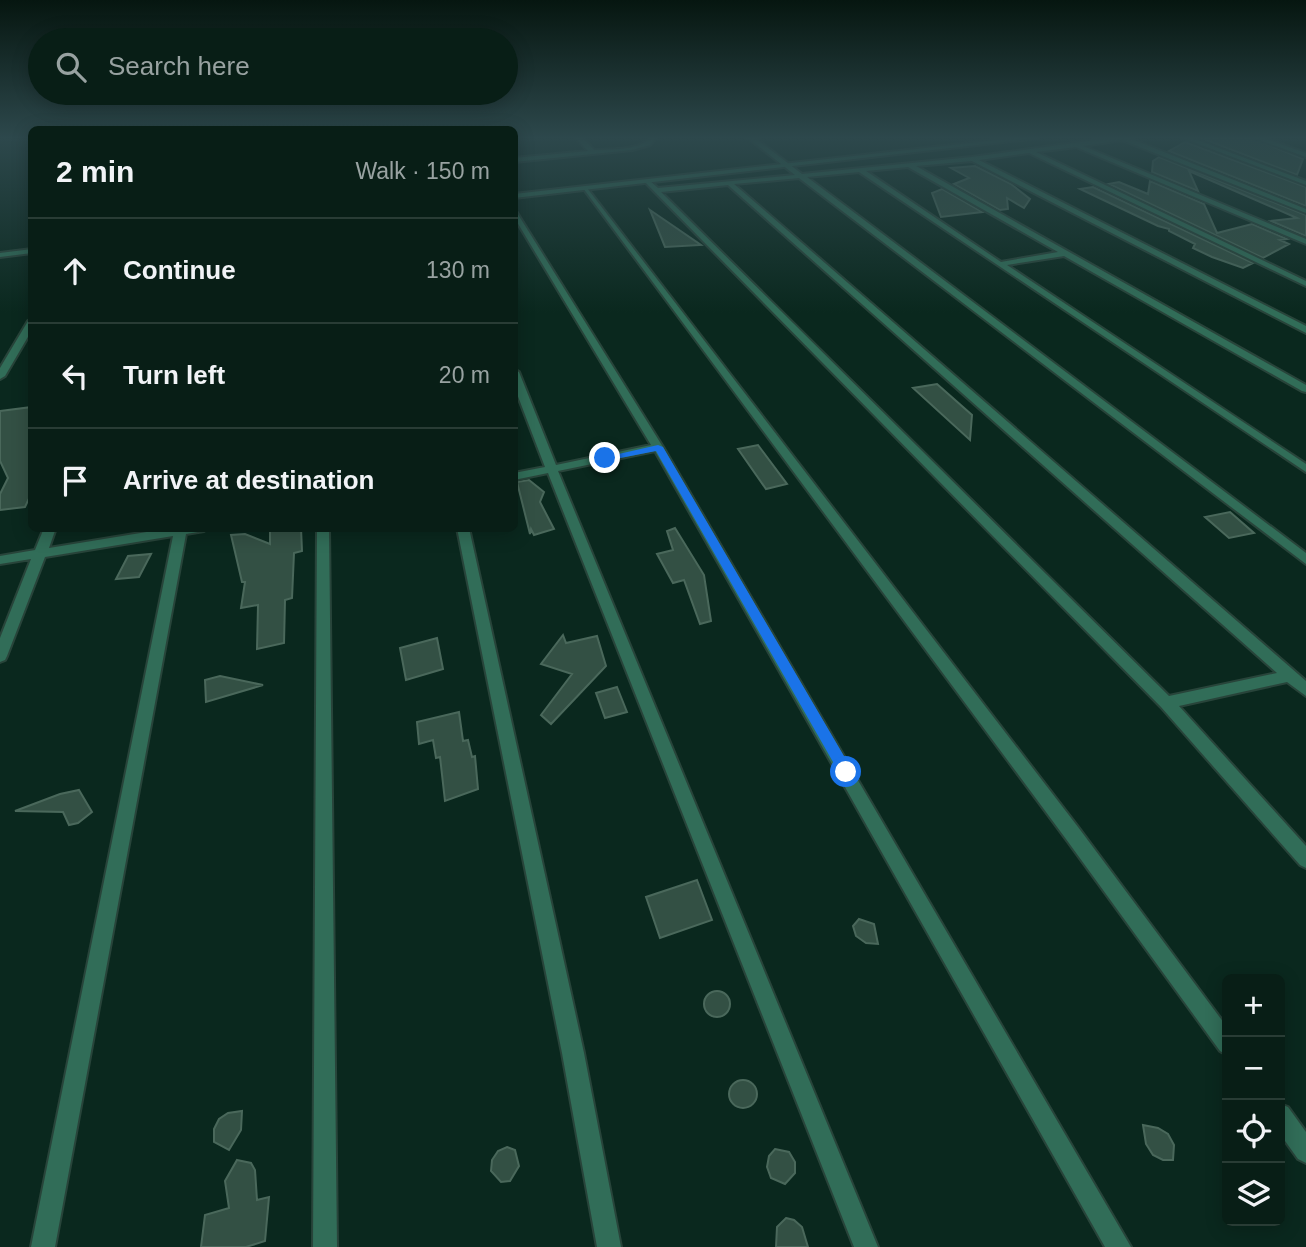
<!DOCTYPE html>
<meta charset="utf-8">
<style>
body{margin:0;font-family:Arial,sans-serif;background:#162b23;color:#f1f3f6}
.controls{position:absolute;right:21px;bottom:21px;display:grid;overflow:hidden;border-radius:10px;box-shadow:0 4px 18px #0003}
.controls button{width:63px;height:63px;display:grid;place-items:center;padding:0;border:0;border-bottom:2px solid #293c35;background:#081e16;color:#f1f3f6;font:35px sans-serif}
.stop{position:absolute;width:21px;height:21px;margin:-16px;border:5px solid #1a73e8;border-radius:50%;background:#fff}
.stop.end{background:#1a73e8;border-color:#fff;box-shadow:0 2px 7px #0008}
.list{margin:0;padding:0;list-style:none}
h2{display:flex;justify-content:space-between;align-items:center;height:91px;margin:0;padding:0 28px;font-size:30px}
h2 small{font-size:23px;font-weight:400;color:#98a2a1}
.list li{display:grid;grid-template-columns:46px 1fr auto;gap:21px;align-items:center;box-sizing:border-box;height:105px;padding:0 28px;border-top:2px solid #293c35}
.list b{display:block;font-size:26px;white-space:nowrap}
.list em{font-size:23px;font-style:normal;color:#98a2a1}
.icon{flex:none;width:38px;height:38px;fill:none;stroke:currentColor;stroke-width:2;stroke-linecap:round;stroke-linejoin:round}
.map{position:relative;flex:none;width:1306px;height:1247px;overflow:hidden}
.search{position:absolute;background:#081e16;box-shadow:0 4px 18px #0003;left:28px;top:28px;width:490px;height:77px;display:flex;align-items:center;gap:18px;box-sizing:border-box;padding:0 24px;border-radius:38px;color:#98a2a1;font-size:26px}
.panel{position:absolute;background:#081e16;box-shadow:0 4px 18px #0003;left:28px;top:126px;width:490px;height:406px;border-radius:10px}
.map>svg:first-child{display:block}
.building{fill:#335044;stroke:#4a685b;stroke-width:2}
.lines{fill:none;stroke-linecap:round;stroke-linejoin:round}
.minor-casing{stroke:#28443a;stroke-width:4}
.tertiary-casing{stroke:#28443a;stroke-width:4}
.minor{fill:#316d58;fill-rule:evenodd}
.tertiary{fill:#316d58;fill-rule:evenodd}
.route{fill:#1a73e8}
</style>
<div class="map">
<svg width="1306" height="1247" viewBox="0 0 1306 1247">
<rect width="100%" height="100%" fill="#0a281e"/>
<path class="building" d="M 1201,138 L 1252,138 L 1303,159 L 1297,175 Z
M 1185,142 L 1306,187 L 1306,206 L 1169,151 Z
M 1159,157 L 1306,215 L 1306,236 L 1271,221 L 1297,218 L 1189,171 L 1198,191 L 1152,172 L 1153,161 Z
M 975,166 L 1011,184 L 1030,199 L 1024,208 L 1007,198 L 1008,209 L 1000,210 L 954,184 L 969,178 L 951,168 Z
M 1150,181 L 1204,204 L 1217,233 L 1252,224 L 1287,239 L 1280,240 L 1289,244 L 1263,258 L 1109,184 L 1119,182 L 1148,194 Z
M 1093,187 L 1253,263 L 1243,268 L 1212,257 L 1193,248 L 1195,244 L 1169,231 L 1169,229 L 1158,226 L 1080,189 Z
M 942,189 L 982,212 L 941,217 L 932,193 Z
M 650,210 L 701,245 L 665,247 Z
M 937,384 L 972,415 L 970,440 L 913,388 Z
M 32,407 L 32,492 L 25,507 L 0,510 L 0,494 L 8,478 L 0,461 L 0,411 Z
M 758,445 L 787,484 L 766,489 L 738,449 Z
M 529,480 L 544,492 L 540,502 L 554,529 L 534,535 L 531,529 L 530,534 L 517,482 Z
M 1230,512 L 1254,533 L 1229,538 L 1205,517 Z
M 270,528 L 301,528 L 302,551 L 294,553 L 292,598 L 285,600 L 284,643 L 257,649 L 258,605 L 241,608 L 245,582 L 242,582 L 231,535 L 245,534 L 270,544 Z
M 675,528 L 704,575 L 711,621 L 700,624 L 684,580 L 673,583 L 657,554 L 673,550 L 667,531 Z
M 151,554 L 139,577 L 116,579 L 128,556 Z
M 563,635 L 566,643 L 597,636 L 606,666 L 551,724 L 541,715 L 572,674 L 541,664 Z
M 437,638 L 443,669 L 406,680 L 400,648 Z
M 220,676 L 263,685 L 206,702 L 205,680 Z
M 617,687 L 627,712 L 605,718 L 596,693 Z
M 459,712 L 463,741 L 468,740 L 472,757 L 475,756 L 478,789 L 445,801 L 440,757 L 436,758 L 433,740 L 419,744 L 417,722 Z
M 79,790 L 92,812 L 78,823 L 69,825 L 63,812 L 15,811 L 60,794 Z
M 697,880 L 712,920 L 660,938 L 646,897 Z
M 859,919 L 874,924 L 878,944 L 866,943 L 856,936 L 853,926 Z
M704 1004a13 13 0 1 1 26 0a13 13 0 1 1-26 0Z
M729 1094a14 14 0 1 1 28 0a14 14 0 1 1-28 0Z
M 242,1111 L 241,1130 L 229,1150 L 214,1142 L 214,1129 L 219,1119 L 228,1113 Z
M 1143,1125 L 1158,1128 L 1168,1134 L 1174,1145 L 1173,1160 L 1163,1160 L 1153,1155 L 1146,1144 Z
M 507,1147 L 515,1150 L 519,1166 L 510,1181 L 501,1182 L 491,1171 L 492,1160 L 498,1151 Z
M 775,1149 L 789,1152 L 795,1162 L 795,1173 L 785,1184 L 771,1178 L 767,1167 L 769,1156 Z
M 237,1160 L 251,1163 L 255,1170 L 257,1200 L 269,1197 L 265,1241 L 246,1247 L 201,1247 L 205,1215 L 229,1208 L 225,1181 Z
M 786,1218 L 794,1220 L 802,1227 L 808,1247 L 776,1247 L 777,1227 Z"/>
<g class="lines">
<defs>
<path id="minor" d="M 576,138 L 583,138 L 594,150 C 609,149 639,151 650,138 L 656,138 L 650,145 L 632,150 L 514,162 L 514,158 L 588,151 Z
M 748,138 L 755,138 L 802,174 L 972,157 L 1110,138 L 1129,138 L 1306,209 L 1306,213 L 1122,140 L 1083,146 L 1306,239 L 1306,244 L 1076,147 L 1036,152 L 1306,281 L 1306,286 L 1029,153 L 979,160 L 1306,326 L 1306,333 L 972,161 L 916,166 L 1306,385 L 1306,392 L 1302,391 L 1064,256 L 1007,265 L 1306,464 L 1306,472 L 859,172 L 807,177 L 1306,553 L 1306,564 L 799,178 L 734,184 L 1306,681 L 1306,696 L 1287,682 L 1179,706 L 1306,846 L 1306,868 L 1300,865 L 1161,707 L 645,182 L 650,181 L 658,188 L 795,175 ZM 908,167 L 1058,252 L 1001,262 L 866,171 ZM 728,185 L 1277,673 L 1169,696 L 661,192 Z
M 1183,138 L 1192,138 L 1306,181 L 1306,185 Z
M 1254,138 L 1264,138 L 1306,153 L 1306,157 Z
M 583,188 L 587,188 L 1078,827 L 1227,1027 L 1227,1055 L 1220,1051 L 1066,839 Z
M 514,208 L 663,447 L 1131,1247 L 1105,1247 L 655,451 L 558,471 L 878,1247 L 854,1247 L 548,473 L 514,480 L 514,473 L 545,467 L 514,386 L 514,369 L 519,372 L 556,465 L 651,445 L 514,217 Z
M 32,318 L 32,330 L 5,376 L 0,379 L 0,368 L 28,321 Z
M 44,528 L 56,528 L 49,548 L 171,528 L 206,528 L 204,531 L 186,534 L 55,1247 L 31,1247 L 173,536 L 45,557 L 7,656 L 5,660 L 0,662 L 0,638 L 31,559 L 0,564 L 0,556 L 35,550 Z
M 317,528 L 329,528 L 337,1247 L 313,1247 Z
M 457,528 L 469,528 L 584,1053 L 621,1247 L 597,1247 L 562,1053 Z
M 1280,1104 L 1288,1107 L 1306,1132 L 1306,1163 L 1298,1159 L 1280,1134 Z"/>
<path id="tertiary" d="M 1015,138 L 1037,138 L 514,198 L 514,194 Z
M 32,249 L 32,253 L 0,257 L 0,253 Z"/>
</defs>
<use href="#minor" class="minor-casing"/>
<use href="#tertiary" class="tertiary-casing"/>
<use href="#minor" class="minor"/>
<use href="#tertiary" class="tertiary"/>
</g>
<linearGradient id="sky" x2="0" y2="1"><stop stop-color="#061610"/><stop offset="0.44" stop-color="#2d484c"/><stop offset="1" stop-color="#2d484c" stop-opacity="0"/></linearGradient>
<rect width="1306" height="313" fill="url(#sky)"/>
<path class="route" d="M 658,445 L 663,447 L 851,768 L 851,776 L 841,776 L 656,451 L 605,461 L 601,458 Z"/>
</svg>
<div class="controls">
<button>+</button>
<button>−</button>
<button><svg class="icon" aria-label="locate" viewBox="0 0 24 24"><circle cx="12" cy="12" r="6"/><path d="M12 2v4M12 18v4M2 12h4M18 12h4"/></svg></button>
<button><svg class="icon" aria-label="layers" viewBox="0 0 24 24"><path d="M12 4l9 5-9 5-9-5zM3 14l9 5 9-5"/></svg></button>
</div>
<div class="stop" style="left:846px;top:772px"></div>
<div class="stop end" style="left:605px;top:458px"></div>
<div class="search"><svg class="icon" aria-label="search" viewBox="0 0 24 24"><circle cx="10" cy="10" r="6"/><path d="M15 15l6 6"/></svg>Search here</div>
<section class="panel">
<h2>2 min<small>Walk · 150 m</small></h2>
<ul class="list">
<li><svg class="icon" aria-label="ahead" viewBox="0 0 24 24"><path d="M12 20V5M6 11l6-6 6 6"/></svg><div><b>Continue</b></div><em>130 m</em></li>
<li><svg class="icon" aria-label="left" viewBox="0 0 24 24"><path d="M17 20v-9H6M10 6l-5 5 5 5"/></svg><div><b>Turn left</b></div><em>20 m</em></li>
<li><svg class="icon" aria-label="arrive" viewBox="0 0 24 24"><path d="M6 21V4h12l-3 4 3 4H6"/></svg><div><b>Arrive at destination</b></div></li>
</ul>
</section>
</div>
